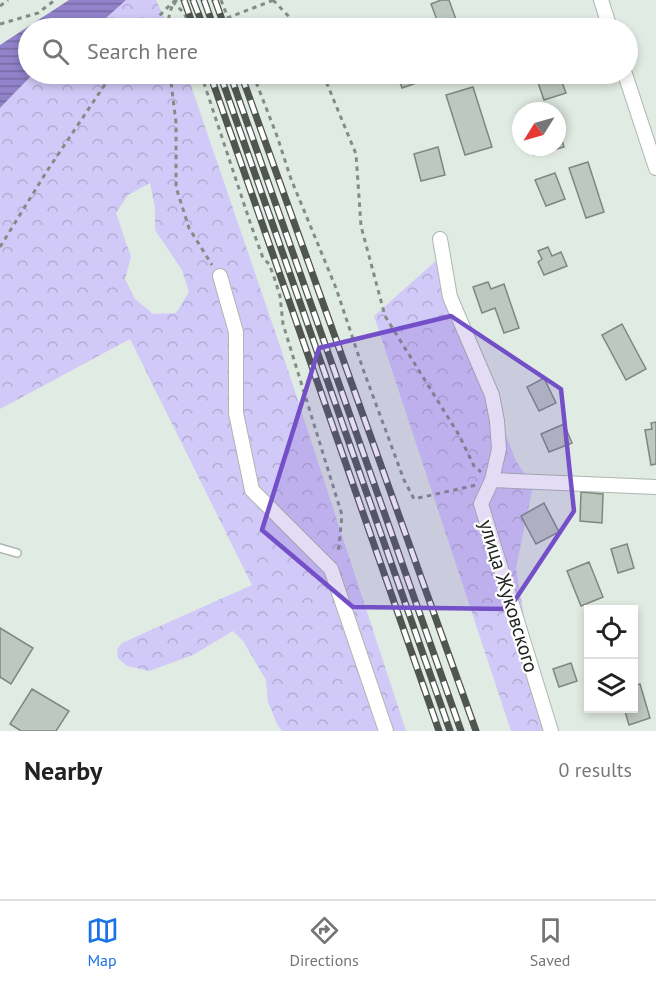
<!DOCTYPE html>
<meta charset="utf-8">
<style>
body{margin:0;font-family:"PT Sans",sans-serif;background:#f2f2f2;color:#222}
.controls{position:absolute;right:18px;bottom:18px;display:grid;overflow:hidden;border-radius:0px;box-shadow:0 3px 9px #0003}
.controls button{width:54px;height:54px;display:grid;place-items:center;padding:0;border:0;border-bottom:2px solid #e0e0e0;background:#fff;color:#222;font:30px sans-serif}
.compass{position:absolute;left:512px;top:102px;width:54px;height:54px;border-radius:50%;background:#fff;box-shadow:0 3px 9px #0003;rotate:233deg}
.list{margin:0;padding:0;list-style:none}
h2{display:flex;justify-content:space-between;align-items:center;height:78px;margin:0;padding:0 24px;font-size:26px}
h2 small{font-size:20px;font-weight:400;color:#767676}
.icon{flex:none;width:33px;height:33px;fill:none;stroke:currentColor;stroke-width:2;stroke-linecap:round;stroke-linejoin:round}
.map{position:relative;flex:none;width:656px;height:731px;overflow:hidden}
.search{position:absolute;background:#fff;box-shadow:0 3px 9px #0003;left:18px;right:18px;top:18px;height:66px;display:flex;align-items:center;gap:15px;box-sizing:border-box;padding:0 21px;border-radius:33px;color:#767676;font-size:22px}
.sheet{height:168px;background:#fff}
nav{display:flex;justify-content:space-around;align-items:center;box-sizing:border-box;height:84px;border-top:2px solid #e0e0e0;background:#fff;font-size:16px;color:#767676}
nav a{display:grid;justify-items:center;gap:3px}
nav .on{color:#1a73e8}
.map>svg:first-child{display:block}
.forest{fill:url(#forest-crowns);fill-rule:evenodd}
.water{fill:url(#water-rules)}
.building{fill:#bdc8c0;stroke:#7e8881;stroke-width:1.5}
.lines{fill:none;stroke-linecap:round;stroke-linejoin:round}
.lane-casing{stroke:#adb7b0;stroke-width:10}
.street-casing{stroke:#adb7b0;stroke-width:16}
.path{stroke:#848c86;stroke-width:3;stroke-dasharray:4.5 4.5;stroke-linecap:butt}
.lane{stroke:#fff;stroke-width:7}
.street{stroke:#fff;stroke-width:14}
.rail-casing{stroke:#4f5551;stroke-width:7}
.rail{stroke:#fff;stroke-width:4.5;stroke-dasharray:14;stroke-linecap:butt}
.marked{fill:#734fc8;fill-opacity:0.2;stroke:#734fc8;stroke-width:4.5;stroke-linejoin:round}
.labels{text-anchor:middle;dominant-baseline:central;stroke-width:4.5;stroke-linejoin:round;paint-order:stroke}
.street-label{font-size:20px;fill:#212522;stroke:#fff}
</style>
<div class="map">
<svg width="656" height="731" viewBox="0 0 656 731">
<defs>
<pattern id="forest-crowns" width="20" height="18" patternUnits="userSpaceOnUse" patternTransform="scale(1.5)"><rect width="20" height="18" fill="#d1c9f7"/><path d="M2 6a3 3 0 1 1 6 0M12 15a3 3 0 1 1 6 0" fill="none" stroke="#b3acd3"/></pattern>
<pattern id="water-rules" width="6" height="5" patternUnits="userSpaceOnUse" patternTransform="scale(1.5)"><rect width="6" height="5" fill="#9182ca"/><path d="M0 2.5h6" fill="none" stroke="#766aa4"/></pattern>
</defs>
<rect width="100%" height="100%" fill="#e0ebe3"/>
<path class="forest" d="M 126,0 L 156,0 L 169,28 L 95,28 Z
M 33,74 L 187,74 L 282,352 L 406,731 L 282,731 L 277,724 L 268,702 L 266,680 L 243,641 L 233,631 L 193,655 L 149,671 L 127,666 L 118,658 L 117,649 L 122,643 L 252,585 L 130,339 L 0,409 L 0,108 ZM 150,183 L 155,207 L 155,230 L 182,270 L 189,292 L 176,313 L 153,314 L 135,299 L 125,279 L 131,257 L 116,213 L 128,195 Z
M 438,259 L 516,461 L 533,486 L 516,568 L 543,731 L 511,731 L 374,316 Z"/>
<path class="water" d="M 69,0 L 126,0 L 95,28 L 28,28 L 28,74 L 33,74 L 0,108 L 0,45 Z"/>
<path class="building" d="M 441,0 L 449,0 L 459,28 L 440,28 L 431,4 Z
M 397,74 L 423,74 L 425,80 L 402,88 Z
M 535,74 L 559,74 L 566,93 L 544,100 Z
M 473,87 L 492,147 L 465,155 L 446,95 Z
M 557,123 L 564,147 L 534,155 L 532,147 L 557,147 Z
M 438,147 L 445,175 L 421,181 L 414,154 Z
M 588,162 L 604,212 L 586,218 L 569,168 Z
M 555,173 L 565,199 L 546,206 L 535,180 Z
M 548,247 L 552,256 L 561,252 L 567,266 L 544,275 L 538,262 L 542,259 L 538,251 Z
M 488,282 L 491,289 L 504,284 L 519,328 L 504,333 L 495,308 L 482,313 L 473,287 Z
M 622,324 L 646,369 L 626,380 L 602,335 Z
M 544,378 L 556,403 L 539,411 L 527,387 Z
M 656,422 L 656,464 L 651,465 L 645,430 L 652,429 L 651,423 Z
M 564,424 L 572,443 L 549,452 L 541,434 Z
M 581,492 L 603,494 L 602,523 L 580,521 Z
M 544,503 L 559,532 L 536,544 L 521,516 Z
M 627,544 L 634,568 L 618,573 L 611,549 Z
M 589,562 L 603,597 L 581,606 L 567,571 Z
M 0,628 L 33,648 L 11,684 L 0,677 Z
M 571,663 L 577,681 L 559,687 L 553,669 Z
M 640,684 L 650,718 L 629,725 L 624,708 L 634,708 L 634,686 Z
M 32,689 L 69,711 L 56,731 L 21,731 L 10,724 Z"/>
<g class="lines">
<defs>
<path id="lane" d="M 0,548 L 17,553"/>
<path id="street" d="M 601,0 L 610,28
M 625,74 L 656,168
M 440,239 L 450,297 L 492,395 L 497,421 L 499,449 L 492,480
M 220,276 L 236,332 L 236,413 L 252,490 L 331,569 L 386,731
M 551,731 L 481,504 L 492,480 L 656,487"/>
</defs>
<use href="#lane" class="lane-casing"/>
<use href="#street" class="street-casing"/>
<path class="path" d="M 221,0 L 232,28
M 273,0 L 300,28
M 0,6 L 8,0
M 227,18 L 274,0
M 0,24 L 38,13 L 55,0
M 147,28 L 173,2 L 184,13 L 191,28
M 166,28 L 173,2 L 179,0
M 170,74 L 176,123 L 176,187 L 189,228 L 212,265
M 201,74 L 251,225 L 263,258 L 269,264 L 274,277 L 280,296 L 283,324 L 342,515 L 339,546 L 337,554
M 253,74 L 277,136 L 291,179 L 336,288 L 363,369 L 404,480 L 414,499 L 476,485
M 323,74 L 356,154 L 361,226 L 385,316 L 459,435 L 474,466 L 481,472
M 0,247 L 47,171 L 112,74"/>
<use href="#lane" class="lane"/>
<use href="#street" class="street"/>
<defs>
<path id="rail" d="M 184,0 L 194,28
M 193,0 L 204,28
M 204,0 L 214,28
M 215,0 L 225,28
M 210,74 L 439,731
M 220,74 L 450,731
M 230,74 L 461,731
M 241,74 L 476,731"/>
</defs>
<use href="#rail" class="rail-casing"/>
<use href="#rail" class="rail"/>
</g>
<path class="marked" d="M 451,316 L 561,389 L 574,511 L 509,609 L 353,607 L 262,530 L 319,348 Z"/>
<g class="labels">
<g class="street-label">
<text transform="translate(509 596) rotate(73)">улица Жуковского</text>
</g>
</g>
</svg>
<div class="controls">
<button><svg class="icon" aria-label="locate" viewBox="0 0 24 24"><circle cx="12" cy="12" r="6"/><path d="M12 2v4M12 18v4M2 12h4M18 12h4"/></svg></button>
<button><svg class="icon" aria-label="layers" viewBox="0 0 24 24"><path d="M12 4l9 5-9 5-9-5zM3 14l9 5 9-5"/></svg></button>
</div>
<svg class="compass" viewBox="-18 -18 36 36"><path d="M0-13l5 13h-10z" fill="#e53935"/><path d="M0 13l5-13h-10z" fill="#767676"/></svg>
<div class="search"><svg class="icon" aria-label="search" viewBox="0 0 24 24"><circle cx="10" cy="10" r="6"/><path d="M15 15l6 6"/></svg>Search here</div>
</div>
<section class="sheet">
<h2>Nearby<small>0 results</small></h2>
<ul class="list">
</ul>
</section>
<nav>
<a class="on"><svg class="icon" aria-label="map" viewBox="0 0 24 24"><path d="M3 6l6-2 6 2 6-2v14l-6 2-6-2-6 2zM9 4v14M15 6v14"/></svg>Map</a>
<a><svg class="icon" aria-label="directions" viewBox="0 0 24 24"><path d="M12 3l9 9-9 9-9-9zM9 14v-3h6M13 9l2 2-2 2"/></svg>Directions</a>
<a><svg class="icon" aria-label="saved" viewBox="0 0 24 24"><path d="M7 4h10v16l-5-4-5 4z"/></svg>Saved</a>
</nav>
